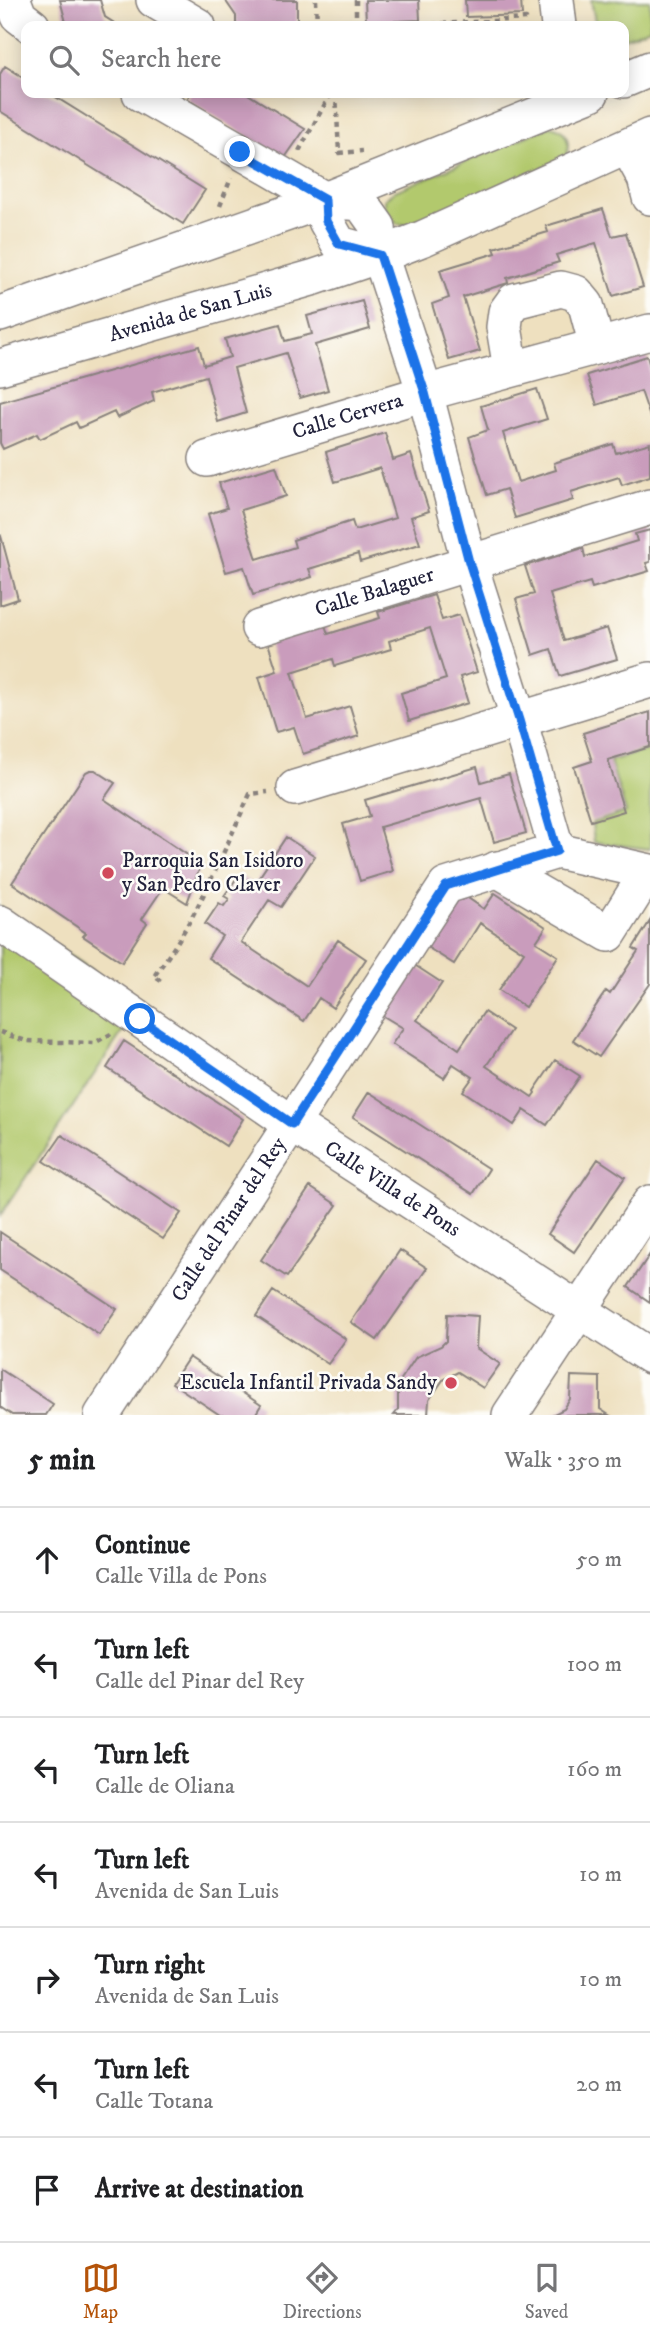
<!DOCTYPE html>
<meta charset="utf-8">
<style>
body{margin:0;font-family:"IM FELL DW Pica",serif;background:#f6f6f6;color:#202124}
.stop{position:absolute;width:21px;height:21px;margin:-16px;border:5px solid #1a73e8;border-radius:50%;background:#fff}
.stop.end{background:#1a73e8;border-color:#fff;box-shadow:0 2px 7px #0008}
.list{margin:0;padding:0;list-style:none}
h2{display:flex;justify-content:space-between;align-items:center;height:91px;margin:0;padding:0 28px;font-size:30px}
h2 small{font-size:23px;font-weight:400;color:#757577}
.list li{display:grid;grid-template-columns:46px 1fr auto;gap:21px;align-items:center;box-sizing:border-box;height:105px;padding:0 28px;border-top:2px solid #e0e0e0}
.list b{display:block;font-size:26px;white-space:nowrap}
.list p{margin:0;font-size:23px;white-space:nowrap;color:#757577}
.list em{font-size:23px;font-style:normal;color:#757577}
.icon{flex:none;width:38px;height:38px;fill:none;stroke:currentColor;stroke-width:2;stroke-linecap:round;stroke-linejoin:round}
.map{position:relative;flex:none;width:650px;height:1415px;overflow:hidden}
.search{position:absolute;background:#fff;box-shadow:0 4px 18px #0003;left:21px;right:21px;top:21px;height:77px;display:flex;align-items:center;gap:18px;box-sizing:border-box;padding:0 24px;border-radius:14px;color:#757577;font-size:26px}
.sheet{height:826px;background:#fff}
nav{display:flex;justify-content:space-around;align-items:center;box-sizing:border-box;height:98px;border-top:2px solid #e0e0e0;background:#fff;font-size:19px;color:#757577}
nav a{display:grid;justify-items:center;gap:4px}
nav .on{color:#b45309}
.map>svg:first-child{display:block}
.green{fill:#b2c96d;stroke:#6a7654;stroke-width:2}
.building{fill:#c99cbc}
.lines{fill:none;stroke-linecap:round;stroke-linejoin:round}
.minor-casing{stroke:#88817d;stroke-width:38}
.path{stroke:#88817d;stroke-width:4.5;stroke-dasharray:5 5;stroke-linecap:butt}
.minor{stroke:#fff;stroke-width:35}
.route{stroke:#1a73e8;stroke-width:9}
.poi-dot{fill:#d1495b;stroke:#fdfcf7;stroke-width:2.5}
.labels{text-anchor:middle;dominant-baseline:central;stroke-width:5;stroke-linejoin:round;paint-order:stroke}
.street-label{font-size:21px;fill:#22223b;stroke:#fdfcf7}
.poi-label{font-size:21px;fill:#22223b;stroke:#fdfcf7;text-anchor:start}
</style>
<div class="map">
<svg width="650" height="1415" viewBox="0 0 650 1415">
<rect width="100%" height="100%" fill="#fdfcf7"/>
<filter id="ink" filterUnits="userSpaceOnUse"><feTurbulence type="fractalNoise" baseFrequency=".0143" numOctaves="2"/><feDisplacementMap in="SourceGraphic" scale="14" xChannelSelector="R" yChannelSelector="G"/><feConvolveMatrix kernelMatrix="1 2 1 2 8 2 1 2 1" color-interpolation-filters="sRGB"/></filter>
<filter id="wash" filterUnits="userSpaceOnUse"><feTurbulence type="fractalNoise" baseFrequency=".00686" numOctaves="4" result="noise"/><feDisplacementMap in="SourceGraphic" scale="28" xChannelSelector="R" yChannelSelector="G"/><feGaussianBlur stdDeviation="1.57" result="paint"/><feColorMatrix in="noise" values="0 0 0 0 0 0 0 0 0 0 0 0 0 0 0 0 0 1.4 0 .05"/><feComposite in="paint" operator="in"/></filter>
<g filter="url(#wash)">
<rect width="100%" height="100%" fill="#eee0bf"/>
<path class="green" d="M 591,0 L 650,0 L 650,28 L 624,38 L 624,26 L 596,26 Z
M 551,126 C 568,129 572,145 564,159 L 410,226 L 391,222 L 385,211 L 385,199 L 395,191 Z
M 650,749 L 650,849 L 594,842 L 592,823 L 626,812 L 610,761 Z
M 0,907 L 141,1004 L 0,1216 Z"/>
<g id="blocks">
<path class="building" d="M 60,0 L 100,0 L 105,17 L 119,26 L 67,26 Z
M 225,0 L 297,0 L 297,26 L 236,26 L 236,16 Z
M 365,0 L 419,0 L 420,20 L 379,22 L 380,26 L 360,26 L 360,23 L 366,22 Z
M 465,0 L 521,0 L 522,15 L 466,17 Z
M 5,66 L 26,79 L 26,93 L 49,93 L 205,190 L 183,224 L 0,111 L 0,74 Z
M 191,93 L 246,93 L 305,129 L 284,159 L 187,99 Z
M 603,209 L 612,236 L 626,233 L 643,287 L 613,296 L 596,243 L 556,255 L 559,262 L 507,278 L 508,283 L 463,297 L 480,351 L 449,360 L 432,304 L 449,298 L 440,270 L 496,253 L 494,248 L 548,232 L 546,226 Z
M 362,301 L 370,329 L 315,345 L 328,390 L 300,398 L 286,353 L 234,368 L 246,413 L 218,422 L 206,376 L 152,392 L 154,401 L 117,418 L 114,412 L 79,428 L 76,422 L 40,439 L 37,434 L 3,449 L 0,443 L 0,402 L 199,346 L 204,365 L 230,357 L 225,339 L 280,324 L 285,341 L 312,334 L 307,316 Z
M 647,356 L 650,367 L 650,417 L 641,391 L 597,405 L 587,375 Z
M 537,389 L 547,419 L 503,433 L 518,482 L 556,470 L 554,463 L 613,444 L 616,453 L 650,443 L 650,476 L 622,485 L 619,477 L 571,492 L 573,500 L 515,518 L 506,489 L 487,495 L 469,437 L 488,430 L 481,406 Z
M 385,433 L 393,460 L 411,454 L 429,511 L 411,517 L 420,544 L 360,562 L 358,554 L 309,569 L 312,577 L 253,595 L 244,567 L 226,572 L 208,514 L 227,508 L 219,483 L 276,466 L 286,496 L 241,510 L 257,559 L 295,547 L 293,540 L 352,521 L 355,530 L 395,518 L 380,468 L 335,482 L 326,452 Z
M 650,530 L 650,562 L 646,563 L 649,571 L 592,588 L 590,582 L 550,594 L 564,641 L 607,628 L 617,659 L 560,676 L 551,649 L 533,655 L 516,599 L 534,594 L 525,566 L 583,548 L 585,557 L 637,541 L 635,534 Z
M 1,536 L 18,599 L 0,605 L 0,537 Z
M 434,595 L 442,620 L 459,615 L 477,672 L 460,677 L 468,703 L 409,721 L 401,693 L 446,679 L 430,628 L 389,641 L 391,649 L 335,666 L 333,659 L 292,672 L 307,719 L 350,706 L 359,736 L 303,754 L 294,727 L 276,732 L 259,677 L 277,671 L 268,643 L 325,625 L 328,634 L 380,618 L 378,612 Z
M 650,712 L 650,747 L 608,760 L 624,811 L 591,821 L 574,767 L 592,761 L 583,733 Z
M 477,767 L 481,782 L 509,774 L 526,833 L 494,842 L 481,798 L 380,827 L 393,871 L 360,881 L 343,824 L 370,816 L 365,800 Z
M 90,770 L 95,770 L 115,783 L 104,799 L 201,864 L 187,903 L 163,888 L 142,919 L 147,923 L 122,962 L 83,936 L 86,933 L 12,883 L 86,772 Z
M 286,837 L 315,856 L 281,907 L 269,900 L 241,942 L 307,986 L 338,940 L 366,959 L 333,1008 L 319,998 L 304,1021 L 208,958 L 222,936 L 205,924 L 219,903 L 224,906 L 229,899 L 224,896 L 239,875 L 254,885 Z
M 495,893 L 546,927 L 536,942 L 558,956 L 525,1007 L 499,990 L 524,952 L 480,923 L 454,964 L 427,947 L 462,894 L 484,909 Z
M 650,921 L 650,984 L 599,1057 L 573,1040 L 606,991 L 610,994 L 638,951 L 633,948 Z
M 413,964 L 442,983 L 417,1020 L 459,1049 L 484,1012 L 511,1030 L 486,1066 L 532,1097 L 535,1093 L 534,1091 L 555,1060 L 580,1076 L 547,1125 L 524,1110 L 514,1125 L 463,1091 L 473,1077 L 453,1064 L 444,1078 L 392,1044 L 403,1028 L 380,1014 Z
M 124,1041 L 243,1119 L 226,1146 L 107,1068 Z
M 369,1092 L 489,1169 L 473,1194 L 353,1117 Z
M 62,1135 L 181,1213 L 163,1239 L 44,1161 Z
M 598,1159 L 625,1177 L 574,1252 L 548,1234 Z
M 310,1187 L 337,1205 L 287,1277 L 261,1260 Z
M 0,1232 L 117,1309 L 99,1335 L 0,1270 Z
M 400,1250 L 427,1268 L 377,1340 L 351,1322 Z
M 650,1254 L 650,1302 L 628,1287 Z
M 273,1291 L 346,1339 L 328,1364 L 256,1316 Z
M 447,1314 L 478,1316 L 476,1348 L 500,1364 L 483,1388 L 458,1372 L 443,1380 L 429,1400 L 428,1415 L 394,1415 L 398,1410 L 398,1384 L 416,1357 L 441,1346 L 446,1341 Z
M 189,1357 L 261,1405 L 255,1415 L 220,1415 L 172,1383 Z
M 0,1369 L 53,1404 L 46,1415 L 12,1415 L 0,1407 Z
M 571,1376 L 600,1377 L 600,1409 L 609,1415 L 552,1415 L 564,1409 L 570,1399 Z"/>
</g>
</g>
<g filter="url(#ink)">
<use href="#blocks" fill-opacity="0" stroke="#88817d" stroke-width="2"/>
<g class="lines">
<defs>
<g id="minor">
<path d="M 13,0 L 19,16 L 32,26"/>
<path d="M 154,0 L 198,26"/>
<path d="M 556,0 L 559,26"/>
<path d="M 624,80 L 650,69"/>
<path d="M 140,93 L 325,200"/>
<path d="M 628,147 L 645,178 L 650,197"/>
<path d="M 325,200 L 361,203 L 378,227 L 380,255 L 339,244 L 326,221 Z"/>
<path d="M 380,255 L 425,393 L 469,562 L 519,720 L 557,851"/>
<path d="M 0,314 L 325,200 L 591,93"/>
<path id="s1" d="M 0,367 L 315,277 L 380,255 L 424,238 L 650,136"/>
<path d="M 511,369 L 504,327 L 506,312 L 514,301 L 561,289 L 576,293 L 586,305 L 597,346"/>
<path id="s2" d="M 207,459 L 425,393 L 650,332"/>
<path id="s3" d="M 259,628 L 650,507"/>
<path d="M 295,788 L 650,680"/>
<path d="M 497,869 L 609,934 L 648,872"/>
<path id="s4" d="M 0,923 L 292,1124 L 650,1356"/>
<path id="s5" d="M 102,1415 L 446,886 L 557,851 L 650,872"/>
<path d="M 510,1415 L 650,1203"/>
</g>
</defs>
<use href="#minor" class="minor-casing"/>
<path class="path" d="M 316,0 L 317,26
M 356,0 L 356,26
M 402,26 L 526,19 L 527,24
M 336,93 L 339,153 L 362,151
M 299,151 L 331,93
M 220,206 L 231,178
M 161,981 L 154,976 C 196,921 221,857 250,794 L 268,792
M 0,1032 L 26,1041 L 94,1043 L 111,1034"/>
<use href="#minor" class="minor"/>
</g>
</g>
<g class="lines" filter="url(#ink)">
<path class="route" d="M 140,1019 L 292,1124 L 446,886 L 557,851 L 519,720 L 469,562 L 425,393 L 380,255 L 339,244 L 326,221 L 325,200 L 240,152"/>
</g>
<g class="poi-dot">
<circle cx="108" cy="873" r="7"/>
<circle cx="451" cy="1383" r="7"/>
</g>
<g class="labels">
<g class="street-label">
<text stroke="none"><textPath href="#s1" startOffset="198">Avenida de San Luis</textPath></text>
<text stroke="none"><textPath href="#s2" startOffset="147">Calle Cervera</textPath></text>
<text stroke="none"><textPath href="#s3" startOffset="121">Calle Balaguer</textPath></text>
<text stroke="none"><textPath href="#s4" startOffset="474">Calle Villa de Pons</textPath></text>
<text stroke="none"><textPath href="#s5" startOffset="233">Calle del Pinar del Rey</textPath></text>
</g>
<g class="poi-label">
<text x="122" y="861">Parroquia San Isidoro<tspan x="122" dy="24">y San Pedro Claver</tspan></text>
<text x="437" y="1383" text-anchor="end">Escuela Infantil Privada Sandy</text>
</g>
</g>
</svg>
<div class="stop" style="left:140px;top:1019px"></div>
<div class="stop end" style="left:240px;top:152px"></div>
<div class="search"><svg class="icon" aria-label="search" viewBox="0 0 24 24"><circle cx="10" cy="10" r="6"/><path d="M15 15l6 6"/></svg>Search here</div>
</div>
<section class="sheet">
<h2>5 min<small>Walk · 350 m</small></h2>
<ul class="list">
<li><svg class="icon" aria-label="ahead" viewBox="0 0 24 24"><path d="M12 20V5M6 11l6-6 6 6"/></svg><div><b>Continue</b><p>Calle Villa de Pons</p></div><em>50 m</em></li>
<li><svg class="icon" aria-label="left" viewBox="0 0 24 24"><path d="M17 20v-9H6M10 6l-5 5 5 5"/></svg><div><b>Turn left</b><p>Calle del Pinar del Rey</p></div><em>100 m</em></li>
<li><svg class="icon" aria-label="left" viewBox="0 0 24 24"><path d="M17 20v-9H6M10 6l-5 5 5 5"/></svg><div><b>Turn left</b><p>Calle de Oliana</p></div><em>160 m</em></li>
<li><svg class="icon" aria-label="left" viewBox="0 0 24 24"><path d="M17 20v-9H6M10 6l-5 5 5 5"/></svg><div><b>Turn left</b><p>Avenida de San Luis</p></div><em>10 m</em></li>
<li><svg class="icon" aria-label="right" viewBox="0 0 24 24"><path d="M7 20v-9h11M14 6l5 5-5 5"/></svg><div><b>Turn right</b><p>Avenida de San Luis</p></div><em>10 m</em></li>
<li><svg class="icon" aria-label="left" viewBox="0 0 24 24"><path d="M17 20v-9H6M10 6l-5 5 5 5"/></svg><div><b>Turn left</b><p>Calle Totana</p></div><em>20 m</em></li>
<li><svg class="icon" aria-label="arrive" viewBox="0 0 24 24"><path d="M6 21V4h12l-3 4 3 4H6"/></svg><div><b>Arrive at destination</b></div></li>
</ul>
</section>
<nav>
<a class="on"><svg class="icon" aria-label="map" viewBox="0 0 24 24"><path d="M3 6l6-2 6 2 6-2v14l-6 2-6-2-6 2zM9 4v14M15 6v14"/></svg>Map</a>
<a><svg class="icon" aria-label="directions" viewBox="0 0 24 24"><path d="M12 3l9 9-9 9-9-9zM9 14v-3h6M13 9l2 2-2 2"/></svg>Directions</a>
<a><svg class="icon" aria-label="saved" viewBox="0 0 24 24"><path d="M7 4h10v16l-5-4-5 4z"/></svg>Saved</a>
</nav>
